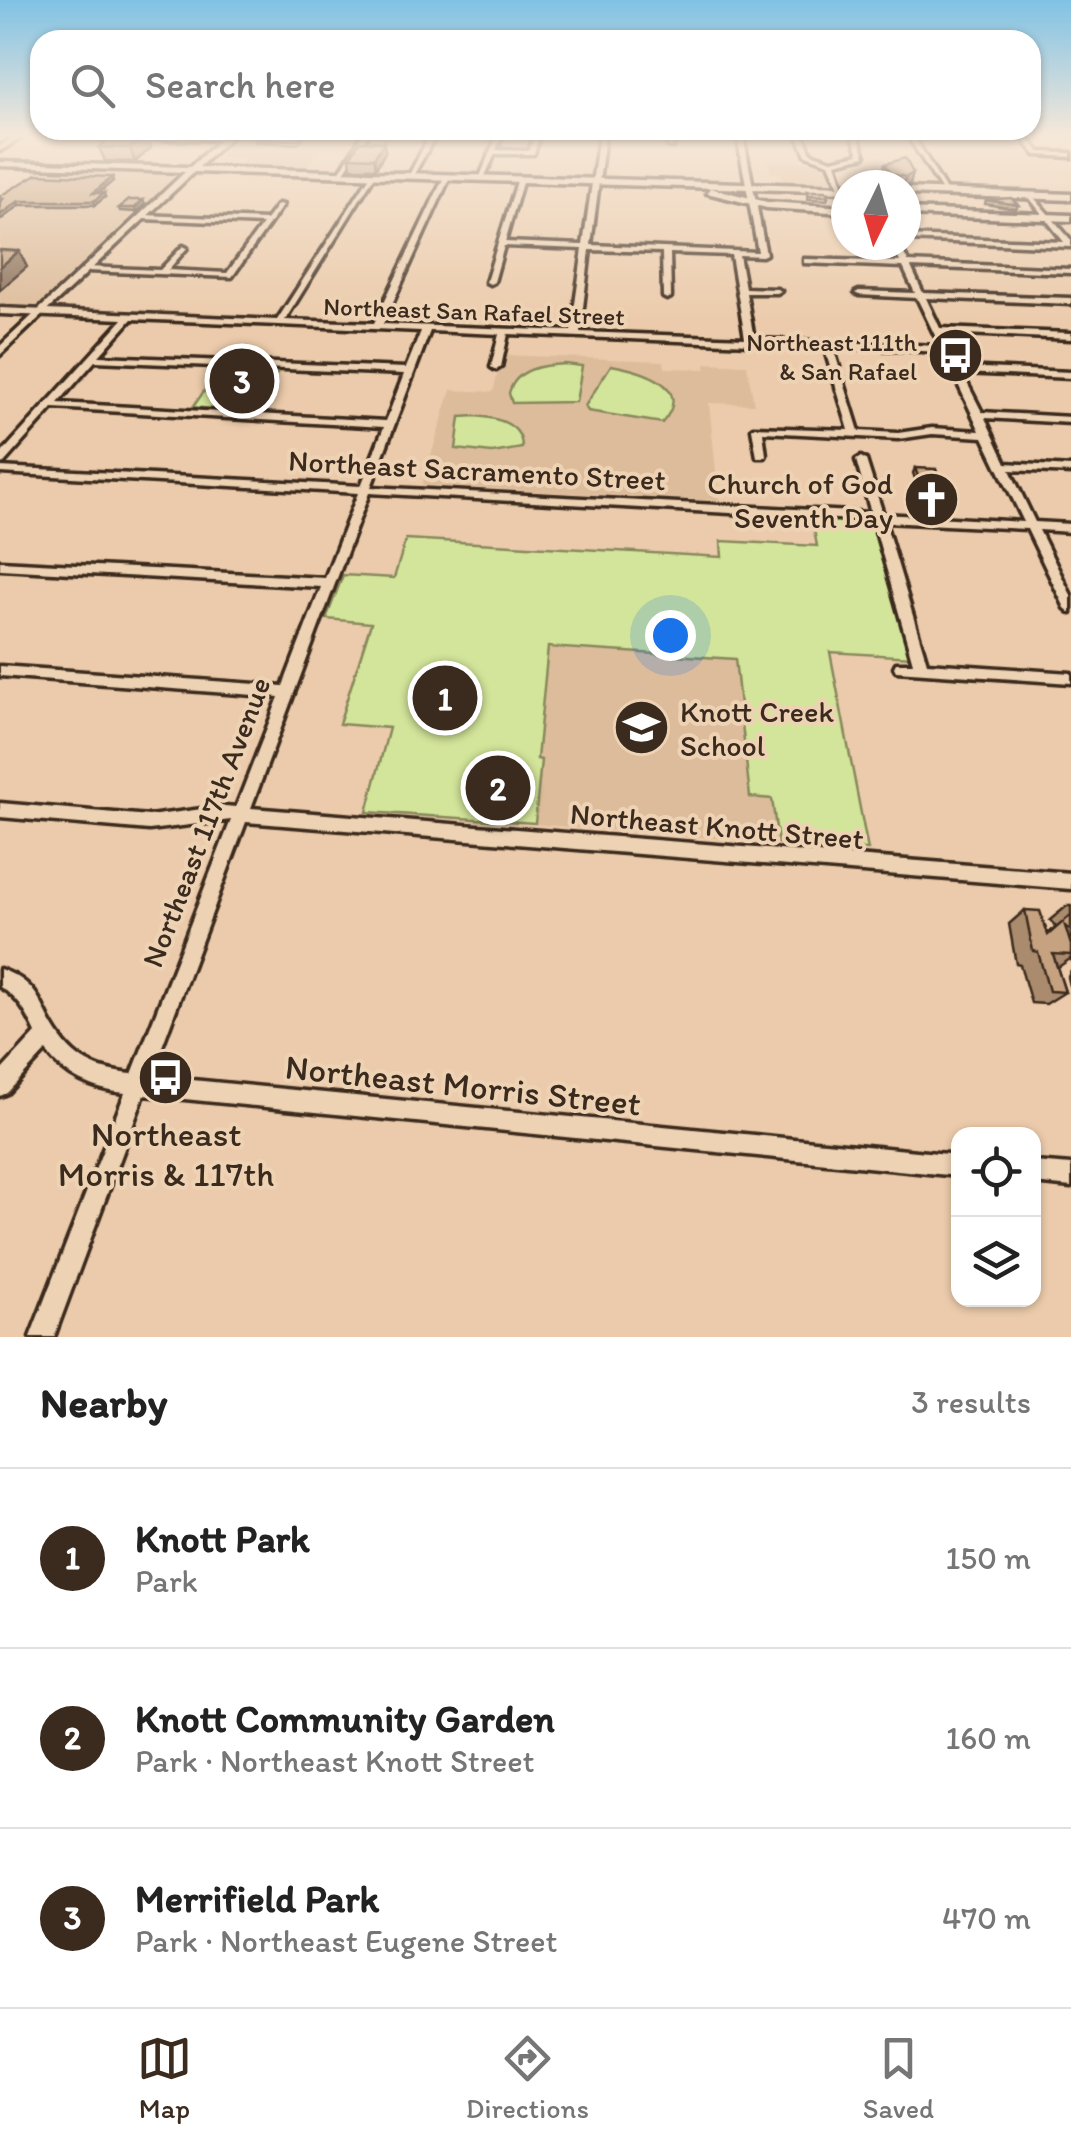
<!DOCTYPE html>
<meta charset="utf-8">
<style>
body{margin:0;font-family:Itim,sans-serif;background:#f6f6f6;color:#222}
.controls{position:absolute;right:30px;bottom:30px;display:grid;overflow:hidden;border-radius:20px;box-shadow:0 2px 8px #0004}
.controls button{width:90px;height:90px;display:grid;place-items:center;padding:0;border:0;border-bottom:2px solid #e0e0e0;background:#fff;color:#222;font:50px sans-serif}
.compass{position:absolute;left:831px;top:170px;width:90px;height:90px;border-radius:50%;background:#fff;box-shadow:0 2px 8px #0004;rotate:185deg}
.you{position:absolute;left:670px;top:635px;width:35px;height:35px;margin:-25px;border:8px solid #fff;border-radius:50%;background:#1a73e8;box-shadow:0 0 0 15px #1a73e833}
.badge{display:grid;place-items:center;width:65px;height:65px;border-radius:50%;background:#3b2a1e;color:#fff;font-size:32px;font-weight:700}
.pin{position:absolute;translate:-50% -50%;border:5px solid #fff;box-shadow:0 2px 10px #0006}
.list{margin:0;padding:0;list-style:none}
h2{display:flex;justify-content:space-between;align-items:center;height:130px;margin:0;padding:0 40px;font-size:42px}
h2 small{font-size:32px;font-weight:400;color:#767676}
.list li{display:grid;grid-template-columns:65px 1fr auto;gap:30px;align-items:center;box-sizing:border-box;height:180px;padding:0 40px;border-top:2px solid #e0e0e0}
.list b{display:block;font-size:38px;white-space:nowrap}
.list p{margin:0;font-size:32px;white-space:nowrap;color:#767676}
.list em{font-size:32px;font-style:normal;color:#767676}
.icon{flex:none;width:55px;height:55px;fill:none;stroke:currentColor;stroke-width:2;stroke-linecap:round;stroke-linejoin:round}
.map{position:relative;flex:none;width:1071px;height:1337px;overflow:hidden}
.search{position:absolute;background:#fff;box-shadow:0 2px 8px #0004;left:30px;right:30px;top:30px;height:110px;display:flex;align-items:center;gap:25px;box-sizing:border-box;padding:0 35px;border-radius:30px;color:#767676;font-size:38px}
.sheet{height:670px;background:#fff}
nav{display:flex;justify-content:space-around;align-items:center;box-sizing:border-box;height:140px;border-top:2px solid #e0e0e0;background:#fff;font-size:28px;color:#767676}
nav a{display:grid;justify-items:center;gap:5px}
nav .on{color:#3b2a1e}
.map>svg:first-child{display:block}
.built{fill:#ddbc9b}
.green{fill:#d3e59a;stroke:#87885c;stroke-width:2.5}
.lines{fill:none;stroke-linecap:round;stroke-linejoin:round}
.minor-casing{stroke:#3b2a1e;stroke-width:7}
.major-casing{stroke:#3b2a1e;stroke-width:7}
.minor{fill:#edd2b4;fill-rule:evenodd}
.major{fill:#edd2b4;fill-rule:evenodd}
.wall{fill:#aa8b6e;stroke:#3b2a1e;stroke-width:2.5}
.shaded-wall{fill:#8b715a;stroke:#3b2a1e;stroke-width:2.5}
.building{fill:#c6a280;stroke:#3b2a1e;stroke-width:2.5}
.labels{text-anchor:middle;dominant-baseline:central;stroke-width:8;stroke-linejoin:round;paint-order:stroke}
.far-street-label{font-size:25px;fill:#3b2a1e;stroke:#edd2b4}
.far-poi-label{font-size:25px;fill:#3b2a1e;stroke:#edd2b4;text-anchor:end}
.street-label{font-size:30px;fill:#3b2a1e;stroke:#edd2b4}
.poi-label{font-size:30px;fill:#3b2a1e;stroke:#edd2b4;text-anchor:end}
.near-street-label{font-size:35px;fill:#3b2a1e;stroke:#edd2b4}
.near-poi-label{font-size:35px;fill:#3b2a1e;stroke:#edd2b4}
</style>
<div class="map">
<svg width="1071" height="1337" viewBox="0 0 1071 1337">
<rect width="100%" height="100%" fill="#ebcbab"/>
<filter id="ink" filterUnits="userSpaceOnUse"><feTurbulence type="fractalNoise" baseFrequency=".01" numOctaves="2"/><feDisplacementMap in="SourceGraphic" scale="20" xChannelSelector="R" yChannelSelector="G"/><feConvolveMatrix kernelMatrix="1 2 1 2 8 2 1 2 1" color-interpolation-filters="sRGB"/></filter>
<g filter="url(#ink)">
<path class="built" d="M 241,135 L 359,135 L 348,150 L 321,149 L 304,170 L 238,168 L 246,158 L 219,157 Z
M 768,161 L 825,162 L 838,186 L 785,185 L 781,173 L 771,172 Z
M 41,169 L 177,174 L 34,309 L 0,308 L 0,198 Z
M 502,355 L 664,361 L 665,368 L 705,369 L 706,363 L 747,365 L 754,404 L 709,403 L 719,501 L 422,485 L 451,390 L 493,392 Z
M 548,647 L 735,659 L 750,796 L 772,798 L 778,843 L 530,824 Z"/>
<path class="green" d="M 565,364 L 582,366 L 576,402 L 512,403 L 509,393 C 516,368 543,365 565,364 Z
M 611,365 C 640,370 696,385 662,423 L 588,411 L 585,406 Z
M 220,368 L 279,370 L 254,413 L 193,407 Z
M 476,416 C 497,418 522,423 522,448 L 492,453 L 456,449 L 460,417 Z
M 812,519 L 874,522 L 912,657 L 830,652 L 868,850 L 778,843 L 772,799 L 750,797 L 735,659 L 548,647 L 537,759 L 541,760 L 535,823 L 367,812 L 389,728 L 339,724 L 371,623 L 326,619 L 343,575 L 394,578 L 406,539 L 722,557 L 721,541 L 817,546 Z"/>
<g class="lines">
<defs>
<path id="minor" d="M 18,135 L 25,135 L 0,151 L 0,146 Z
M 96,135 L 226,136 L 229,138 L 226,140 L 98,138 Z
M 362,135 L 368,135 L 342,175 L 338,175 Z
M 430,135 L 436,135 L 413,176 L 408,177 Z
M 497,135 L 503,135 L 496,150 L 529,151 L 534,135 L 540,135 L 534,154 L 495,154 L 484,178 L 479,179 Z
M 599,135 L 605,135 L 591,245 L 758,252 L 737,135 L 743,135 L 766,254 L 762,256 L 739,255 L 745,288 L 777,289 L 781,291 L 777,293 L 746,293 L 754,339 L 940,346 L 917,298 L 859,295 L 855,293 L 859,291 L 915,293 L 903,267 L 804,263 L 804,259 L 807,259 L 900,262 L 892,245 L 900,245 L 908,262 L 1071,269 L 1071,273 L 911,267 L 923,293 L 1071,298 L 1071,304 L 926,298 L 940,328 L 1071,333 L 1071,339 L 943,333 L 960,367 L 1071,372 L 1071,378 L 962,373 L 982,412 L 1071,417 L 1071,423 L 985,418 L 1006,463 L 1071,467 L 1071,473 L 1010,470 L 1035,522 L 1071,524 L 1071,532 L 1039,530 L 1071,595 L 1071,613 L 1065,608 L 1027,529 L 885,522 L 927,663 L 1071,673 L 1071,683 L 896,671 L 894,667 L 896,663 L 913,663 L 873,521 L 369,493 L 251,808 L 1071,873 L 1071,889 L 246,822 L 151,1076 L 958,1155 L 958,1176 L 144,1095 L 54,1337 L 30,1337 L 125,1093 C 94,1090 64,1077 46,1051 L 7,1093 L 0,1096 L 0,1072 L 36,1033 C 27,1014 19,998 0,987 L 0,969 C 10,973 20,977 28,985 C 38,994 43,1007 49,1019 C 69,1057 91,1070 132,1074 L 231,820 L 149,830 L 0,817 L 0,803 L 149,816 L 225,806 L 236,807 L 279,697 L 0,676 L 0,666 L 283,686 L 321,587 L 0,569 L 0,561 L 325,578 L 358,493 L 0,473 L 0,467 L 361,486 L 384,427 L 53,408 L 4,463 L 0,464 L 0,455 L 123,319 L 0,314 L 0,308 L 277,320 L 372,173 L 375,175 L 285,320 L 374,323 L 444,177 L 447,175 L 450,177 L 383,324 L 571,331 L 583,249 L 504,246 L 494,282 L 490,284 L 486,282 L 518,178 L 523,179 L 505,242 L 583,245 ZM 590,250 L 662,252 L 663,297 L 667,299 L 671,297 L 670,253 L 731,255 L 745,338 L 580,332 ZM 132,319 L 421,331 L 406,368 L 99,356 ZM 430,331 L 499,334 L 491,367 L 496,370 L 501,367 L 508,334 L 824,347 L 849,430 L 753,427 L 752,429 L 757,457 L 765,457 L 766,455 L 763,432 L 898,439 L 932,434 L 983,437 L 1024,522 L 883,514 L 866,460 L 861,457 L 856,460 L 871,513 L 371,487 ZM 833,347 L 943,352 L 980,431 L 932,428 L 898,433 L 859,431 ZM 95,361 L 404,374 L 386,421 L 58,403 Z
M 666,135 L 672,135 L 673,147 L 668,146 Z
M 797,135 L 803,135 L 811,153 L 832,160 L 859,154 L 852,135 L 858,135 L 865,156 L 836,163 L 845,190 L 840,189 L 829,163 L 806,155 Z
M 907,135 L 913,135 L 948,194 L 944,194 Z
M 963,135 L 969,135 L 971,138 L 966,139 Z
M 1019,135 L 1025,135 L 1040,152 L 1071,153 L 1071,157 L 1036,155 Z
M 1030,193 L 1071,240 L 1071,247 L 906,240 L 906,236 L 1064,242 L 1028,196 Z
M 278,204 L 283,205 L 232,277 L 87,271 L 83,269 L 87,267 L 160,270 L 183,246 L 187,248 L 168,270 L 227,273 L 263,224 L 143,219 L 139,217 L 143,215 L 266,220 Z
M 1034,1162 L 1071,1165 L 1071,1187 L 1034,1183 Z"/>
<path id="major" d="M 225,135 L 233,135 L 199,167 L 846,186 L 846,192 L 194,172 L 0,355 L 0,346 L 185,172 L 0,166 L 0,162 L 190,167 Z
M 710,188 L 767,202 L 846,207 L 846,213 L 767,208 L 707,193 Z
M 906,188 L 1071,194 L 1071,200 L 906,194 Z
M 906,209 L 1071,215 L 1071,221 L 906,215 Z"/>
</defs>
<use href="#minor" class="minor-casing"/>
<use href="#major" class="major-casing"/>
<use href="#minor" class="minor"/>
<use href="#major" class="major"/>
</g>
<path class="wall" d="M 147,135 L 151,148 L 135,162 L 105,161 L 99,147 Z
M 305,135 L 298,144 L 255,142 L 255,139 Z
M 385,152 L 376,168 L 351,168 L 350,157 Z
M 885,164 L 913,173 L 910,184 L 887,185 L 882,175 Z
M 112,177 L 113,181 L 99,193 L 105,197 L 95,205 L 20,205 L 0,220 L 0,196 Z
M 807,191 L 828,196 L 827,200 L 808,199 Z
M 986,200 L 1018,205 L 1016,209 L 985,204 Z
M 145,204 L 136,212 L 120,211 L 119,208 Z
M 915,468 L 948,506 L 946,511 L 926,510 L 913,473 Z
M 1067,906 L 1071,906 L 1071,960 L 1070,959 L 1057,968 L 1065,992 L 1046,1004 L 1031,1003 L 1020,965 L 1016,964 L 1009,924 L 1025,910 L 1047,934 L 1056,927 L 1050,920 Z
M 1071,970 L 1071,991 L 1068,977 Z"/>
<path class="shaded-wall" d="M 147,135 L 151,148 L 135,162 L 130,148 Z
M 384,142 L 385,152 L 376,168 L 374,158 Z
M 913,173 L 910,184 L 906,186 L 903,185 L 906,177 Z
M 112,177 L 113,181 L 94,196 L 93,193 Z
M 104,193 L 105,197 L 95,205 L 94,201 Z
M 143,200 L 145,204 L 136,212 L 135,208 Z
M 19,201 L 20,205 L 0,220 L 0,215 Z
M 19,251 L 27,267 L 0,290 L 0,267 Z"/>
<path class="building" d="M 146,135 L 130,148 L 99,147 L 113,136 Z
M 258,135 L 302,135 L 298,140 L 255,139 Z
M 360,141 L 384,142 L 374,158 L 350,157 Z
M 905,158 L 913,173 L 906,177 L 891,174 L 885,164 Z
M 37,174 L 112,177 L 93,193 L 104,193 L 94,201 L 19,201 L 0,215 L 0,202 L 3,199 L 0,199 L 0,196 Z
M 807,191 L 826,191 L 828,196 L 809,195 Z
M 1011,198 L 1018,205 L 986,200 Z
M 128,200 L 143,200 L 135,208 L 119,208 Z
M 0,250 L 19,251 L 0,267 Z
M 915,468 L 936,469 L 948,506 L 928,505 Z
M 1025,910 L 1040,911 L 1048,935 L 1071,915 L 1071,930 L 1065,926 L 1071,945 L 1071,955 L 1053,954 L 1065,992 L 1049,991 L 1038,952 L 1033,951 Z"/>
</g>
<linearGradient id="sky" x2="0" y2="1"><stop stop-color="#80c2e4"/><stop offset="0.42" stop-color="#f6e8d9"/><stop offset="1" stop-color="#f6e8d9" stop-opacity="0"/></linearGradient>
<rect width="1071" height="322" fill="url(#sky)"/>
<defs>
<symbol id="bus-disc" viewBox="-11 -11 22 22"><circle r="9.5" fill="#3b2a1e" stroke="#edd2b4"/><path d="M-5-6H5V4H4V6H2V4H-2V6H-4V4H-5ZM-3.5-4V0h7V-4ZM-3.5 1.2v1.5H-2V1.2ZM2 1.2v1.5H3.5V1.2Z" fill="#fff"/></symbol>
<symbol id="church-disc" viewBox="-11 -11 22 22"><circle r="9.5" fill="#3b2a1e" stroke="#edd2b4"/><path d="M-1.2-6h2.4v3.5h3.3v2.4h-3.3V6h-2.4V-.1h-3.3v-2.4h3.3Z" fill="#fff"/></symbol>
<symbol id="school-disc" viewBox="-11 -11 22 22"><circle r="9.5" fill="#3b2a1e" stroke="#edd2b4"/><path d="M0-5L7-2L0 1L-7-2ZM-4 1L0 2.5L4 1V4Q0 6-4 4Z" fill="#fff"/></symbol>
</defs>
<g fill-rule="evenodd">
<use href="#bus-disc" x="924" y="324" width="63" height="63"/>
<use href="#church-disc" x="900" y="468" width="63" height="63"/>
<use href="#school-disc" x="610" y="696" width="63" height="63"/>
<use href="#bus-disc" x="134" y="1046" width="63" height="63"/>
</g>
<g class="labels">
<g class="far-street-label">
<text transform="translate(474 311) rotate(2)">Northeast San Rafael Street</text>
</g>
<g class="far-poi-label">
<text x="917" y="342">Northeast 111th<tspan x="917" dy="29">&amp; San Rafael</tspan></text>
</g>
<g class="street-label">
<text transform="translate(477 470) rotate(3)">Northeast Sacramento Street</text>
<text transform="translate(206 822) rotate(-69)">Northeast 117th Avenue</text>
<text transform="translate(717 826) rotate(5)">Northeast Knott Street</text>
</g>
<g class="poi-label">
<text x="893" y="483">Church of God<tspan x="893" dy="34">Seventh Day</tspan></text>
<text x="680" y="711" text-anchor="start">Knott Creek<tspan x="680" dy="34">School</tspan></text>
</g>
<g class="near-street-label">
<text transform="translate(463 1085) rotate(6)">Northeast Morris Street</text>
</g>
<g class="near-poi-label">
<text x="166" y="1134">Northeast<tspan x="166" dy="40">Morris &amp; 117th</tspan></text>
</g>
</g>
</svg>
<div class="controls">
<button><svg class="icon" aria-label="locate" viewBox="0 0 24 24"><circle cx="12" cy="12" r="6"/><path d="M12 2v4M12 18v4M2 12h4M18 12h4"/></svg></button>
<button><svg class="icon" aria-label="layers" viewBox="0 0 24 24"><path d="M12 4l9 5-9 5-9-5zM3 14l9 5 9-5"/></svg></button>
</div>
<svg class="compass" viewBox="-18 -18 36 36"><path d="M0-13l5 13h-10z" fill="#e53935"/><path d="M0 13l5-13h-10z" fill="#767676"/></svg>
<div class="you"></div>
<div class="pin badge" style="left:445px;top:698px">1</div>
<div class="pin badge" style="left:498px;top:788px">2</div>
<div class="pin badge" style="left:242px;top:381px">3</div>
<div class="search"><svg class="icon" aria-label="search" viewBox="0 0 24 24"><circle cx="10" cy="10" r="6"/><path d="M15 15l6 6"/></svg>Search here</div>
</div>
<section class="sheet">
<h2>Nearby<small>3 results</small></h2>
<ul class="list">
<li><span class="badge">1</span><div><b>Knott Park</b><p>Park</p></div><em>150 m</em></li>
<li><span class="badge">2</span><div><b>Knott Community Garden</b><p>Park · Northeast Knott Street</p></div><em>160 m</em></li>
<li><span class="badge">3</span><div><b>Merrifield Park</b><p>Park · Northeast Eugene Street</p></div><em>470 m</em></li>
</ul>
</section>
<nav>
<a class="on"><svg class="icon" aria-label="map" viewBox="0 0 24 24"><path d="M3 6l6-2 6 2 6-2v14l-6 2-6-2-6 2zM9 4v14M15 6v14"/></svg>Map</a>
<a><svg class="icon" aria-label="directions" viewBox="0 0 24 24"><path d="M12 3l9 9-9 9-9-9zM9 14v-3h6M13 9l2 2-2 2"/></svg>Directions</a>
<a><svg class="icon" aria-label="saved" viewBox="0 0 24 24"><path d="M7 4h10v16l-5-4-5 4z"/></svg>Saved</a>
</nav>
